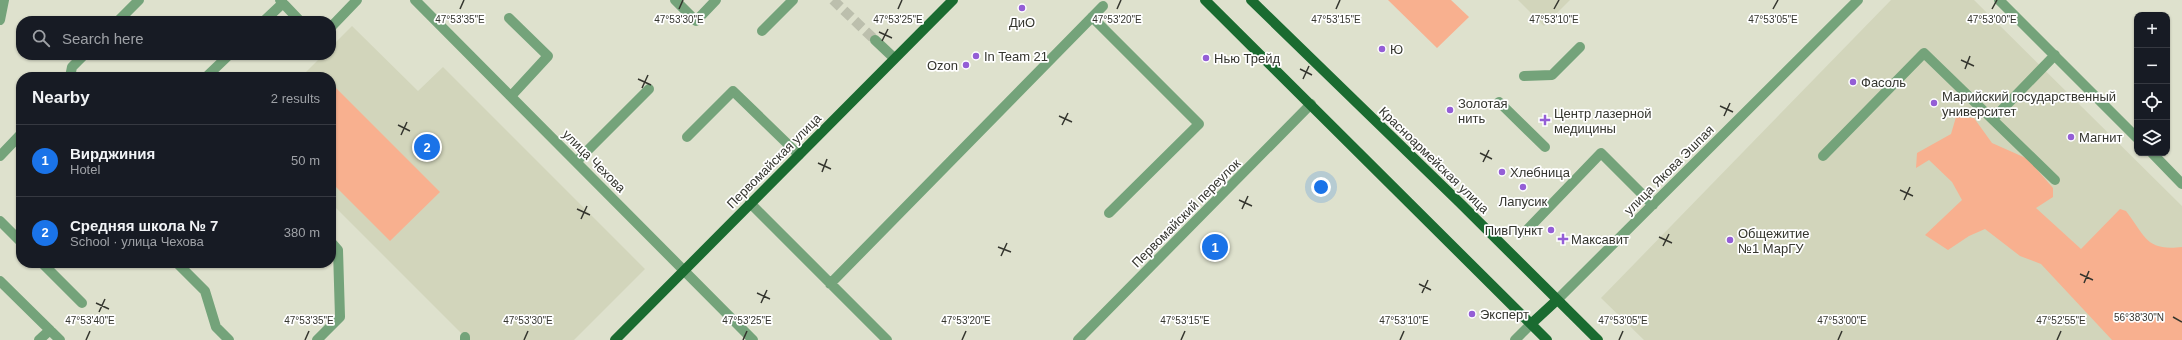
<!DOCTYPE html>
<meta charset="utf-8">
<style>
body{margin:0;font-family:Helvetica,sans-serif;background:#242831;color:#f1f3f6}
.controls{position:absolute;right:12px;top:12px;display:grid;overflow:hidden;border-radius:8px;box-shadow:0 1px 3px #0004}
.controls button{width:36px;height:36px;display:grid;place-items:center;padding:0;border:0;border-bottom:1px solid #363941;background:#171b24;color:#f1f3f6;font:20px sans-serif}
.you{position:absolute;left:1321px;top:187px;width:14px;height:14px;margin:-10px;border:3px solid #fff;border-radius:50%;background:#1a73e8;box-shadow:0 0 0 6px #1a73e833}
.badge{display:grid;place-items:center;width:26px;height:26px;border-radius:50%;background:#1a73e8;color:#fff;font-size:13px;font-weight:700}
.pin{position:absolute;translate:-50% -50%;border:2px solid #fff;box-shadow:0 1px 4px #0006}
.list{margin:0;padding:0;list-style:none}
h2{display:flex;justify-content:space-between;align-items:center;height:52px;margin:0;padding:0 16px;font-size:17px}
h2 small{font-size:13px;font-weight:400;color:#9ea1a6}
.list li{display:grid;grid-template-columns:26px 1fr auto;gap:12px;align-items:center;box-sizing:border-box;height:72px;padding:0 16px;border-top:1px solid #363941}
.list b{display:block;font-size:15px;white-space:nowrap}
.list p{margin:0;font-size:13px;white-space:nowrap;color:#9ea1a6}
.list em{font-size:13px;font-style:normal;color:#9ea1a6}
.icon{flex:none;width:22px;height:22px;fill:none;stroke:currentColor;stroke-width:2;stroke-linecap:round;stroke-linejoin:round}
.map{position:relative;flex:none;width:2182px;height:340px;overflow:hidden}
.search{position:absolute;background:#171b24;box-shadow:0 1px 3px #0004;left:16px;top:16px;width:320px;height:44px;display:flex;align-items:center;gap:10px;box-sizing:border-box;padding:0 14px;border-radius:16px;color:#9ea1a6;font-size:15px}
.panel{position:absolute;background:#171b24;box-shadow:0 1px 3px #0004;left:16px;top:72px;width:320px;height:196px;border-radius:16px}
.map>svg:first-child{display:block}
.built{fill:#d2d5bb}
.green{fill:#f8b08f}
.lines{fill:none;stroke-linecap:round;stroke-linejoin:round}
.minor-tunnel{stroke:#bcbfad;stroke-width:10;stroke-dasharray:10 5;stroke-linecap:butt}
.minor{stroke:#74a37a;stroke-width:10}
.major{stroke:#1a6b30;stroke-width:10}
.ticks{fill:none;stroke:#34352e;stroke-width:1.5}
.poi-dot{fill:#945ed6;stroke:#fff;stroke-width:1.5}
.labels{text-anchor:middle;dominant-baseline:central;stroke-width:3.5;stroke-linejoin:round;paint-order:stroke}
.poi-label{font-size:13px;fill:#34352e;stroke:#fff;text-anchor:start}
.street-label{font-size:13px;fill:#34352e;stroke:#fff}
.ticks-label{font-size:10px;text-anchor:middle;fill:#34352e;stroke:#fff;stroke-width:3.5;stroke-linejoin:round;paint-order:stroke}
</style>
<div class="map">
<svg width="2182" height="340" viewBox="0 0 2182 340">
<rect width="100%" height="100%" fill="#dee1cd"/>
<path class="built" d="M 1518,0 L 1570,0 L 1544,26 Z
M 1891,0 L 1974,0 L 2182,206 L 2182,340 L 1644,340 L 1601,298 Z
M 352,26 L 418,91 L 443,67 L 645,269 L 574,340 L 468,340 L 331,203 L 331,77 L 301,77 L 323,55 L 331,55 L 331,47 Z"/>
<path class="green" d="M 1388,0 L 1451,0 L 1469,17 L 1437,48 Z
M 331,83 L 440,192 L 390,241 L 331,182 Z
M 1956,117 L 1974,118 L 1992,143 L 2028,159 L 2053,188 L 2053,197 L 2036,208 L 2081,249 L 2120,209 L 2126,211 C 2146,237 2146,251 2182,247 L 2182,340 L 2112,340 L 2041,264 L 2020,256 L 1985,229 L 1969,236 L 1948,250 L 1925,235 L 1962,200 L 1952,182 L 1929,160 L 1916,168 L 1917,153 L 1951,134 Z"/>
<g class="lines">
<path class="minor-tunnel" d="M 833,0 L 875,40"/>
<path class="minor" d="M 280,0 L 300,21
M 415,0 L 753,340
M 675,0 L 696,21 L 716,0
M 1999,0 L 2137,138
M 1092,17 L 1199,124 L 1109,213
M 509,18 L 548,56 L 511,96
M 0,20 L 4,0
M 118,21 L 139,0
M 264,21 L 283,3
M 331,27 L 357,0
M 762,31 L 793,0
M 875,40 L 894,58
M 1524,76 L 1552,75 L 1580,47
M 70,77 L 72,67 L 84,55
M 206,77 L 229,55
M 1499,102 L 1545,147
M 1993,119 L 2055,55
M 687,137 L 733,91 L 799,155
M 2152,153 L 2182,184
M 0,156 L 21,134
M 1823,156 L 1924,53 L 2055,180
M 576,162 L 649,89
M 750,203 L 887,340
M 0,221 L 21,242
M 1525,232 L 1601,153 L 1653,205
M 42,263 L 82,303
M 177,263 L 205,291 L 216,327 L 229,340
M 0,281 L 60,340
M 830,284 L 1103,6
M 1557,300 L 1858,0
M 465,337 L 465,340
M 39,340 L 50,330
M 317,340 L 340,317 L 338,250 L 331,242
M 1078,340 L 1311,104
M 1515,340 L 1531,324"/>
<path class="major" d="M 1205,0 L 1547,340
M 1251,0 L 1459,202 L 1598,340
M 1531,324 L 1557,300
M 615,340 L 953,0"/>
</g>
<path class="ticks" d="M 460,9 L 464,0M 679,9 L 683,0M 898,9 L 902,0M 1117,9 L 1121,0M 1336,9 L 1340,0M 1554,9 L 1559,0M 1773,9 L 1778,0M 1992,9 L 1997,0M 879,32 L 892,38M 882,41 L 888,29M 1961,60 L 1974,66M 1300,69 L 1312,75M 1965,69 L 1970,56M 638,79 L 651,85M 1303,79 L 1309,66M 642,88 L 648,75M 1720,106 L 1733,112M 1059,116 L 1072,122M 1724,116 L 1730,103M 398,125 L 410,131M 1062,125 L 1068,113M 401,135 L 407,122M 1480,153 L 1492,159M 1483,162 L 1489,150M 818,163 L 831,169M 822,172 L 827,159M 1900,190 L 1913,196M 1239,200 L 1252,206M 1904,200 L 1910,187M 577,209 L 590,215M 1242,209 L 1248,196M 581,219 L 587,206M 1659,237 L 1672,243M 1663,246 L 1669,234M 998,247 L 1011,252M 1001,256 L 1007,243M 2080,274 L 2093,280M 2084,283 L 2089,271M 1419,284 L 1431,290M 757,293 L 770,299M 1422,293 L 1428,280M 96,303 L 109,309M 761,303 L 767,290M 99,312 L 105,299M 2173,317 L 2182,322M 86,340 L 90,331M 305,340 L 309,331M 524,340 L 528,331M 743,340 L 747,331M 962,340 L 966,331M 1181,340 L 1185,331M 1400,340 L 1404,331M 1619,340 L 1623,331M 1838,340 L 1842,331M 2057,340 L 2061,331"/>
<g class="poi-dot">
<circle cx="1022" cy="8" r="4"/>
<circle cx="1382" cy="49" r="4"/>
<circle cx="976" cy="56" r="4"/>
<circle cx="1206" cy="58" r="4"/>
<circle cx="966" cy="65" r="4"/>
<circle cx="1853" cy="82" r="4"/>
<circle cx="1934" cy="103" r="4"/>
<circle cx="1450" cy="110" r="4"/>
<path d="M1543 114h4v4h4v4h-4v4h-4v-4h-4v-4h4z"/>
<circle cx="2071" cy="137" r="4"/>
<circle cx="1502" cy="172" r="4"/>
<circle cx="1523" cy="187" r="4"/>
<circle cx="1551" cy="230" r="4"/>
<path d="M1561 233h4v4h4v4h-4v4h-4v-4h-4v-4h4z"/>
<circle cx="1730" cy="240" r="4"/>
<circle cx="1472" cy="314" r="4"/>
</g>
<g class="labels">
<g class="poi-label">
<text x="1022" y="22" text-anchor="middle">ДиО</text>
<text x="1390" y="49">Ю</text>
<text x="984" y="56">In Team 21</text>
<text x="1214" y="58">Нью Трейд</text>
<text x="958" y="65" text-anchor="end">Ozon</text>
<text x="1861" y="82">Фасоль</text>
<text x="1942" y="96">Марийский государственный<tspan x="1942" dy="15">университет</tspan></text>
<text x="1458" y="103">Золотая<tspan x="1458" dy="15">нить</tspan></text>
<text x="1554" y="113">Центр лазерной<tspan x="1554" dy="15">медицины</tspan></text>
<text x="2079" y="137">Магнит</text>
<text x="1510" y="172">Хлебница</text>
<text x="1523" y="201" text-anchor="middle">Лапусик</text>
<text x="1543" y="230" text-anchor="end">ПивПункт</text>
<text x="1738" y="233">Общежитие<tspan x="1738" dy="15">№1 МарГУ</tspan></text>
<text x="1571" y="239">Максавит</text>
<text x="1480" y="314">Эксперт</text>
</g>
<g class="street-label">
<text transform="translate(1434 160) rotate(44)">Красноармейская улица</text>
<text transform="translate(594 161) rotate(45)">улица Чехова</text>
<text transform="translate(774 161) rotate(-45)">Первомайская улица</text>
<text transform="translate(1669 170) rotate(-45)">улица Якова Эшпая</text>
<text transform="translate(1186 213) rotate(-45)">Первомайский переулок</text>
</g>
</g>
<g class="ticks-label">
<text x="460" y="23">47°53'35"E</text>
<text x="898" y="23">47°53'25"E</text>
<text x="1773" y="23">47°53'05"E</text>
<text x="1992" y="23">47°53'00"E</text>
<text x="679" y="23">47°53'30"E</text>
<text x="1117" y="23">47°53'20"E</text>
<text x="1336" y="23">47°53'15"E</text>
<text x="1554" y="23">47°53'10"E</text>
<text x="2139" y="321">56°38'30"N</text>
<text x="90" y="324">47°53'40"E</text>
<text x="309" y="324">47°53'35"E</text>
<text x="528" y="324">47°53'30"E</text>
<text x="747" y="324">47°53'25"E</text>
<text x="966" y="324">47°53'20"E</text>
<text x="1185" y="324">47°53'15"E</text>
<text x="1404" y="324">47°53'10"E</text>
<text x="1623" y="324">47°53'05"E</text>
<text x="1842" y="324">47°53'00"E</text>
<text x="2061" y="324">47°52'55"E</text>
</g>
</svg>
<div class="controls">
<button>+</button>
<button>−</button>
<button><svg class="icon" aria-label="locate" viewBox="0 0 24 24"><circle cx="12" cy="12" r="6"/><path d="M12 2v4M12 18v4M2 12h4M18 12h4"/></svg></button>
<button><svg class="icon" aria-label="layers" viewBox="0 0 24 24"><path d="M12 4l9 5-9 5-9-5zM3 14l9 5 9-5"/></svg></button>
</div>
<div class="you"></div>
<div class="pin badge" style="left:1215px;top:247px">1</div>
<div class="pin badge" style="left:427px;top:147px">2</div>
<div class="search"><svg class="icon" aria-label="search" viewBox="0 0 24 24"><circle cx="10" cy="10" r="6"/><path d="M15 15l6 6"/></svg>Search here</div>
<section class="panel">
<h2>Nearby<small>2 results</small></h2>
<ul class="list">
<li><span class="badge">1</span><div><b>Вирджиния</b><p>Hotel</p></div><em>50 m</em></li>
<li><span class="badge">2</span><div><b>Средняя школа № 7</b><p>School · улица Чехова</p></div><em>380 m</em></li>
</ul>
</section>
</div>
